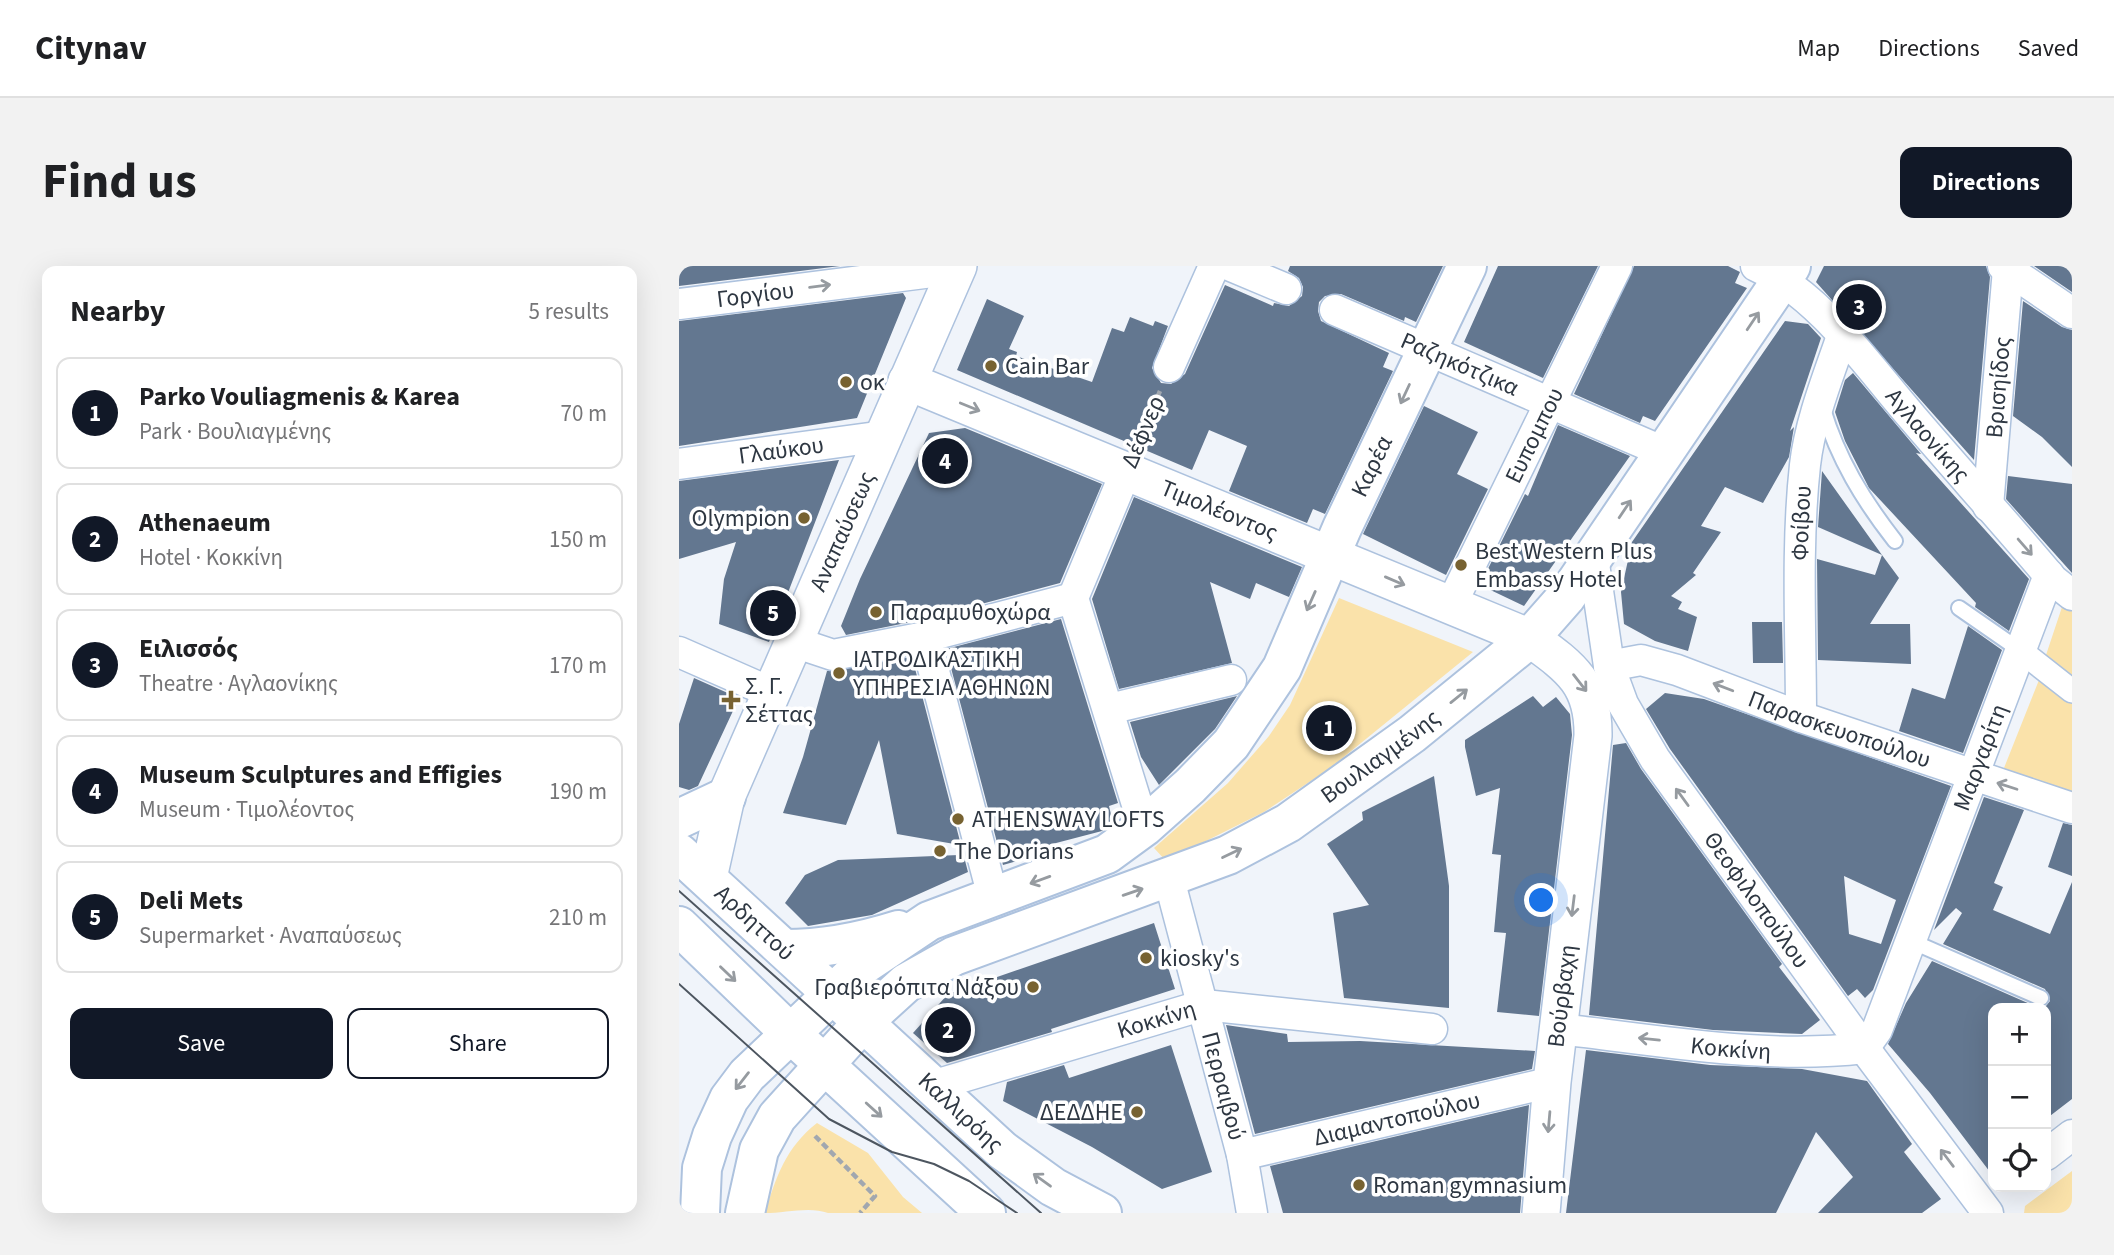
<!DOCTYPE html>
<meta charset="utf-8">
<style>
body{margin:0;font-family:"Source Sans 3",sans-serif;background:#f2f2f2;color:#202124}
.controls{position:absolute;right:21px;bottom:21px;display:grid;overflow:hidden;border-radius:14px;box-shadow:0 7px 28px #0002}
.controls button{width:63px;height:63px;display:grid;place-items:center;padding:0;border:0;border-bottom:2px solid #e0e0e0;background:#fff;color:#202124;font:35px sans-serif}
.you{position:absolute;left:863px;top:635px;width:24px;height:24px;margin:-18px;border:5px solid #fff;border-radius:50%;background:#1a73e8;box-shadow:0 0 0 10px #1a73e833}
.badge{display:grid;place-items:center;width:46px;height:46px;border-radius:50%;background:#111827;color:#fff;font-size:23px;font-weight:700}
.pin{position:absolute;translate:-50% -50%;border:4px solid #fff;box-shadow:0 2px 7px #0006}
.list{margin:0;padding:0;list-style:none}
h2{display:flex;justify-content:space-between;align-items:center;height:91px;margin:0;padding:0 28px;font-size:30px}
h2 small{font-size:23px;font-weight:400;color:#757577}
.list li{display:grid;grid-template-columns:46px 1fr auto;gap:21px;align-items:center;box-sizing:border-box;height:112px;margin:0 14px 14px;padding:0 14px;border:2px solid #e0e0e0;border-radius:14px}
.list b{display:block;font-size:26px;white-space:nowrap}
.list p{margin:0;font-size:23px;white-space:nowrap;color:#757577}
.list em{font-size:23px;font-style:normal;color:#757577}
.actions{display:flex;gap:14px;padding:21px 28px}
.actions a{flex:1;padding:16px 0;border:2px solid #111827;border-radius:14px;text-align:center;font-size:24px;color:#111827}
.actions .main{background:#111827;color:#fff}
.icon{flex:none;width:38px;height:38px;fill:none;stroke:currentColor;stroke-width:2;stroke-linecap:round;stroke-linejoin:round}
.map{position:relative;flex:none;width:1393px;height:947px;overflow:hidden;border-radius:14px}
header{display:flex;align-items:center;gap:42px;box-sizing:border-box;height:98px;padding:0 35px;background:#fff;border-bottom:2px solid #e0e0e0}
header strong{font-size:33px}
nav{display:flex;gap:38px;margin-inline-start:auto;font-size:24px}
.intro{display:flex;align-items:center;justify-content:space-between;box-sizing:border-box;height:168px;padding:0 42px}
h1{margin:0;font-size:49px}
.button{padding:18px 32px;border-radius:14px;background:#111827;color:#fff;font-size:24px;font-weight:700}
main{display:flex;gap:42px;padding:0 42px}
aside{flex:1;background:#fff;border-radius:14px;box-shadow:0 7px 28px #0002}
.map>svg:first-child{display:block}
.green{fill:#fae2aa}
.building{fill:#637790;fill-rule:evenodd}
.lines{fill:none;stroke-linecap:round;stroke-linejoin:round}
.service-casing{stroke:#adc2de;stroke-width:18}
.pedestrian-casing{stroke:#adc2de;stroke-width:26}
.minor-casing{stroke:#adc2de;stroke-width:33}
.tertiary-casing{stroke:#adc2de;stroke-width:40}
.primary-casing{stroke:#adc2de;stroke-width:42}
.path{stroke:#a1a7af;stroke-width:4.5;stroke-dasharray:7 3.5;stroke-linecap:butt}
.service{stroke:#fff;stroke-width:14}
.pedestrian{stroke:#fff;stroke-width:23}
.minor{stroke:#fff;stroke-width:30}
.tertiary{stroke:#fff;stroke-width:37}
.primary{stroke:#fff;stroke-width:38}
.tram{stroke:#4d5660;stroke-width:2}
.oneway{stroke:#969ba0}
.poi-dot{fill:#776231;stroke:#fff;stroke-width:2.5}
.labels{text-anchor:middle;dominant-baseline:central;stroke-width:7;stroke-linejoin:round;paint-order:stroke}
.street-label{font-size:24px;fill:#2e3742;stroke:#fff}
.poi-label{font-size:24px;fill:#2e3742;stroke:#fff;text-anchor:start}
</style>
<header>
<strong>Citynav</strong>
<nav><a>Map</a><a>Directions</a><a>Saved</a></nav>
</header>
<div class="intro"><h1>Find us</h1><a class="button">Directions</a></div>
<main>
<aside>
<h2>Nearby<small>5 results</small></h2>
<ul class="list">
<li><span class="badge">1</span><div><b>Parko Vouliagmenis &amp; Karea</b><p>Park · Βουλιαγμένης</p></div><em>70 m</em></li>
<li><span class="badge">2</span><div><b>Athenaeum</b><p>Hotel · Κοκκίνη</p></div><em>150 m</em></li>
<li><span class="badge">3</span><div><b>Ειλισσός</b><p>Theatre · Αγλαονίκης</p></div><em>170 m</em></li>
<li><span class="badge">4</span><div><b>Museum Sculptures and Effigies</b><p>Museum · Τιμολέοντος</p></div><em>190 m</em></li>
<li><span class="badge">5</span><div><b>Deli Mets</b><p>Supermarket · Αναπαύσεως</p></div><em>210 m</em></li>
</ul>
<div class="actions"><a class="main">Save</a><a>Share</a></div>
</aside>
<div class="map">
<svg width="1393" height="947" viewBox="0 0 1393 947">
<rect width="100%" height="100%" fill="#f0f4fa"/>
<path class="green" d="M 660,332 L 794,386 L 650,503 L 585,546 L 487,595 L 475,582 L 549,517 L 590,470 L 611,439 Z
M 1384,338 L 1393,345 L 1393,414 L 1366,392 Z
M 1362,409 L 1393,433 L 1393,531 L 1323,507 Z
M 138,857 L 189,887 L 224,931 L 243,947 L 149,947 C 131,940 106,947 86,947 C 97,911 107,881 138,857 Z
M 1393,905 L 1393,947 L 1345,947 L 1346,940 Z"/>
<path class="building" d="M 0,0 L 161,0 L 0,20 Z
M 611,0 L 764,0 L 737,56 L 726,51 L 725,55 L 662,28 L 646,30 L 640,36 L 639,45 L 642,55 L 710,87 L 704,101 L 714,105 L 646,248 L 634,243 L 628,257 L 550,225 L 568,180 L 530,164 L 513,204 L 278,104 L 308,33 L 345,50 L 330,83 L 338,86 L 337,90 L 413,116 L 433,62 L 445,66 L 451,51 L 474,60 L 476,55 L 489,60 L 473,102 L 482,117 L 492,118 L 506,108 L 546,19 L 594,40 L 595,37 L 610,40 L 623,30 L 624,21 L 620,12 L 609,5 Z
M 819,0 L 919,0 L 864,112 L 785,76 Z
M 955,0 L 1049,0 L 1061,6 L 1056,17 L 1068,22 L 976,155 L 964,150 L 961,157 L 895,128 Z
M 1145,0 L 1307,0 L 1311,11 L 1295,194 L 1137,16 Z
M 1355,0 L 1393,0 L 1393,26 Z
M 224,27 L 227,32 L 178,152 L 0,180 L 0,55 Z
M 1344,35 L 1383,61 L 1393,64 L 1393,201 L 1363,171 L 1334,150 Z
M 1106,55 L 1129,58 L 1142,72 L 1111,165 L 1115,161 L 1110,191 L 1084,237 L 1046,221 L 1022,260 L 1042,266 L 1014,307 L 1017,309 L 992,330 L 1003,336 L 999,343 L 1018,351 L 1009,385 L 976,375 L 945,358 L 942,326 L 953,276 Z
M 1174,107 L 1242,188 L 1237,187 L 1350,313 L 1330,365 L 1296,341 L 1297,337 L 1190,222 L 1166,175 L 1156,146 L 1166,114 Z
M 745,140 L 799,166 L 778,208 L 809,223 L 767,309 L 684,268 Z
M 879,159 L 951,190 L 845,340 L 801,319 L 846,228 L 849,230 Z
M 286,162 L 423,218 L 381,317 L 242,354 L 167,369 L 162,360 L 181,313 L 250,167 Z
M 160,194 L 90,376 L 40,358 L 45,313 L 57,276 L 0,293 L 0,215 Z
M 1143,205 L 1203,289 L 1139,261 Z
M 1329,210 L 1393,218 L 1393,307 L 1327,233 Z
M 455,231 L 623,301 L 610,331 L 577,317 L 571,333 L 531,316 L 553,397 L 440,423 L 413,333 Z
M 1203,289 L 1220,312 L 1191,358 L 1231,358 L 1232,398 L 1139,394 L 1138,293 L 1196,309 Z
M 382,353 L 439,537 L 430,540 L 434,557 L 423,565 L 358,582 L 360,589 L 324,599 L 267,383 Z
M 1073,356 L 1103,356 L 1104,397 L 1074,397 Z
M 1289,360 L 1323,384 L 1284,487 L 1220,465 L 1233,422 L 1266,433 Z
M 233,391 L 289,606 L 193,649 L 129,660 L 106,637 L 126,609 L 159,594 L 280,589 L 281,579 L 218,568 L 200,474 L 167,559 L 104,547 L 124,491 L 148,405 Z
M 15,412 L 60,432 L 19,520 L 10,524 L 0,521 L 0,458 Z
M 986,427 L 1025,433 L 1272,520 L 1194,724 L 1186,732 L 1178,723 L 1169,730 L 991,483 L 967,443 ZM 1165,610 L 1217,634 L 1202,678 L 1170,668 Z
M 558,430 L 536,463 L 480,519 L 462,491 L 451,456 Z
M 854,430 L 864,441 L 877,431 L 891,448 L 893,469 L 860,750 L 818,746 L 827,667 L 815,666 L 822,589 L 813,588 L 821,522 L 797,530 L 786,481 L 786,474 Z
M 947,477 L 962,503 L 1103,698 L 1100,701 L 1141,754 L 1123,768 L 1034,764 L 910,749 L 934,479 Z
M 755,510 L 770,620 L 770,742 L 665,732 L 654,647 L 690,639 L 648,578 L 684,554 L 683,546 Z
M 1305,531 L 1345,544 L 1315,617 L 1324,621 L 1314,644 L 1371,668 L 1393,616 L 1393,833 L 1367,853 L 1367,742 L 1314,742 L 1314,910 L 1251,827 L 1209,778 L 1227,737 L 1253,695 L 1358,741 L 1367,740 L 1371,735 L 1366,723 L 1264,678 L 1283,647 L 1277,642 L 1255,664 Z
M 1384,557 L 1393,559 L 1393,610 L 1369,601 Z
M 475,657 L 496,723 L 372,763 L 373,766 L 268,797 L 234,767 L 269,728 Z
M 547,759 L 608,768 L 609,776 L 681,775 L 856,785 L 853,803 L 576,868 Z
M 492,779 L 533,906 L 483,923 L 413,881 L 324,835 L 328,816 L 385,799 L 390,812 Z
M 907,784 L 1031,799 L 1123,803 L 1188,815 L 1233,878 L 1225,886 L 1262,933 L 1243,947 L 1139,947 L 1174,911 L 1137,866 L 1097,947 L 887,947 Z
M 850,839 L 841,947 L 604,947 L 591,900 Z"/>
<g class="lines">
<defs>
<path id="service" d="M 1144,143 C 1159,193 1184,234 1216,275
M 1280,342 L 1342,385
M 1232,675 L 1362,732"/>
<path id="pedestrian" d="M 1342,385 L 1393,425"/>
<g id="minor">
<path d="M 552,0 L 607,23"/>
<path id="s1" d="M 1077,0 C 1142,30 1187,98 1233,151 C 1280,206 1328,259 1374,314 L 1393,329"/>
<path d="M 1324,0 L 1393,47"/>
<path id="s2" d="M 0,38 L 277,3"/>
<path id="s3" d="M 656,44 L 985,186"/>
<path d="M 490,101 L 535,0"/>
<path id="s4" d="M 0,198 L 205,170"/>
<path id="s5" d="M 1309,240 L 1329,3"/>
<path id="s6" d="M 914,291 L 930,400 L 944,438 L 976,493 L 1185,782 L 1309,947"/>
<path d="M 394,332 L 465,561"/>
<path d="M 394,332 L 447,205"/>
<path id="s7" d="M 772,339 L 938,0"/>
<path d="M 246,371 L 314,631"/>
<path d="M 115,376 L 154,389 L 246,371 L 394,332"/>
<path d="M 0,386 L 93,427"/>
<path id="s8" d="M 930,400 L 962,394 L 998,404 L 1122,451 L 1393,542"/>
<path d="M 430,443 L 552,414"/>
<path id="s9" d="M 1122,451 C 1122,367 1117,282 1126,199 C 1131,155 1149,111 1163,70"/>
<path id="s10" d="M 490,613 L 563,889 L 573,947"/>
<path id="s11" d="M 880,763 C 980,774 1084,794 1185,782 L 1198,764 L 1370,309"/>
<path id="s12" d="M 253,820 L 525,739 L 753,763"/>
<path id="s13" d="M 563,889 L 873,816"/>
<path d="M 1367,889 L 1393,869"/>
</g>
<g id="tertiary">
<path id="s14" d="M 228,115 L 851,372 C 891,401 915,417 914,470 L 873,816 L 862,947"/>
<path id="s15" d="M 29,612 L 47,531 L 279,0"/>
</g>
<g id="primary">
<path d="M 0,553 L 47,531"/>
<path id="s16" d="M 0,587 L 323,884 L 374,921 L 423,947"/>
<path d="M 0,660 L 111,767 L 307,947"/>
<path d="M 105,683 C 145,683 181,676 219,664"/>
<path id="s17" d="M 21,947 L 23,902 L 33,870 L 50,833 L 68,809 L 183,700 L 250,655 L 428,588 L 465,561 L 511,520 L 552,478 L 603,402 L 663,262 L 788,0"/>
<path id="s18" d="M 66,947 L 80,884 L 98,851 L 184,756 L 227,717 L 275,690 L 549,589 L 609,557 L 733,468 L 851,372 L 887,331 L 1112,0"/>
</g>
</defs>
<use href="#service" class="service-casing"/>
<use href="#pedestrian" class="pedestrian-casing"/>
<use href="#minor" class="minor-casing"/>
<use href="#tertiary" class="tertiary-casing"/>
<use href="#primary" class="primary-casing"/>
<path class="path" d="M 458,178 L 481,125
M 136,870 L 196,930 L 181,947"/>
<use href="#service" class="service"/>
<use href="#pedestrian" class="pedestrian"/>
<use href="#minor" class="minor"/>
<use href="#tertiary" class="tertiary"/>
<use href="#primary" class="primary"/>
<path class="tram" d="M 0,625 L 362,947
M 0,718 L 150,853 L 213,886 L 255,898 L 290,915 L 338,947"/>
</g>
<defs><path id="oneway-shaft" d="M-6 0H5M1.5-3L5.5 0L1.5 3" fill="none" stroke-width="1.6" stroke-linecap="round" stroke-linejoin="round" transform="scale(1.75)"/></defs>
<g class="oneway">
<use href="#oneway-shaft" transform="translate(141 20) rotate(-7)"/>
<use href="#oneway-shaft" transform="translate(1074 55) rotate(-56)"/>
<use href="#oneway-shaft" transform="translate(726 128) rotate(115)"/>
<use href="#oneway-shaft" transform="translate(291 141) rotate(22)"/>
<use href="#oneway-shaft" transform="translate(946 243) rotate(-56)"/>
<use href="#oneway-shaft" transform="translate(1346 281) rotate(49)"/>
<use href="#oneway-shaft" transform="translate(716 315) rotate(23)"/>
<use href="#oneway-shaft" transform="translate(632 335) rotate(114)"/>
<use href="#oneway-shaft" transform="translate(901 417) rotate(52)"/>
<use href="#oneway-shaft" transform="translate(1044 421) rotate(-159)"/>
<use href="#oneway-shaft" transform="translate(780 430) rotate(-39)"/>
<use href="#oneway-shaft" transform="translate(1328 520) rotate(-162)"/>
<use href="#oneway-shaft" transform="translate(1003 531) rotate(-126)"/>
<use href="#oneway-shaft" transform="translate(553 587) rotate(-26)"/>
<use href="#oneway-shaft" transform="translate(361 614) rotate(160)"/>
<use href="#oneway-shaft" transform="translate(454 626) rotate(-19)"/>
<use href="#oneway-shaft" transform="translate(894 640) rotate(97)"/>
<use href="#oneway-shaft" transform="translate(49 708) rotate(44)"/>
<use href="#oneway-shaft" transform="translate(970 773) rotate(-174)"/>
<use href="#oneway-shaft" transform="translate(63 815) rotate(128)"/>
<use href="#oneway-shaft" transform="translate(195 844) rotate(42)"/>
<use href="#oneway-shaft" transform="translate(870 856) rotate(95)"/>
<use href="#oneway-shaft" transform="translate(1268 892) rotate(-127)"/>
<use href="#oneway-shaft" transform="translate(363 914) rotate(-144)"/>
</g>
<g class="poi-dot">
<circle cx="312" cy="100" r="7"/>
<circle cx="167" cy="116" r="7"/>
<circle cx="125" cy="252" r="7"/>
<circle cx="782" cy="299" r="7"/>
<circle cx="197" cy="346" r="7"/>
<circle cx="160" cy="407" r="7"/>
<path d="M48.5 423.5h7v7h7v7h-7v7h-7v-7h-7v-7h7z"/>
<circle cx="279" cy="553" r="7"/>
<circle cx="261" cy="585" r="7"/>
<circle cx="467" cy="692" r="7"/>
<circle cx="354" cy="721" r="7"/>
<circle cx="458" cy="846" r="7"/>
<circle cx="680" cy="919" r="7"/>
</g>
<g class="labels">
<g class="street-label">
<text stroke="none"><textPath href="#s2" startOffset="77">Γοργίου</textPath></text>
<text stroke="none"><textPath href="#s3" startOffset="136">Ραζηκότζικα</textPath></text>
<text stroke="none"><textPath href="#s5" startOffset="119">Βρισηίδος</textPath></text>
<text transform="translate(464 166) rotate(-67)">Δέφνερ</text>
<text stroke="none"><textPath href="#s7" startOffset="189">Ευπομπου</textPath></text>
<text stroke="none"><textPath href="#s1" startOffset="243">Αγλαονίκης</textPath></text>
<text stroke="none"><textPath href="#s4" startOffset="103">Γλαύκου</textPath></text>
<text stroke="none"><textPath href="#s17" startOffset="1057">Καρέα</textPath></text>
<text stroke="none"><textPath href="#s14" startOffset="338">Τιμολέοντος</textPath></text>
<text stroke="none"><textPath href="#s9" startOffset="194">Φοίβου</textPath></text>
<text stroke="none"><textPath href="#s15" startOffset="373">Αναπαύσεως</textPath></text>
<text stroke="none"><textPath href="#s8" startOffset="243">Παρασκευοπούλου</textPath></text>
<text stroke="none"><textPath href="#s18" startOffset="817">Βουλιαγμένης</textPath></text>
<text stroke="none"><textPath href="#s11" startOffset="620">Μαργαρίτη</textPath></text>
<text stroke="none"><textPath href="#s6" startOffset="388">Θεοφιλοπούλου</textPath></text>
<text stroke="none"><textPath href="#s16" startOffset="103">Αρδηττού</textPath></text>
<text transform="translate(883 730) rotate(-83)">Βούρβαχη</text>
<text stroke="none"><textPath href="#s12" startOffset="234">Κοκκίνη</textPath></text>
<text stroke="none"><textPath href="#s11" startOffset="173">Κοκκίνη</textPath></text>
<text stroke="none"><textPath href="#s10" startOffset="214">Περραιβού</textPath></text>
<text stroke="none"><textPath href="#s16" startOffset="383">Καλλιρόης</textPath></text>
<text stroke="none"><textPath href="#s13" startOffset="159">Διαμαντοπούλου</textPath></text>
</g>
<g class="poi-label">
<text x="326" y="100">Cain Bar</text>
<text x="181" y="116">οκ</text>
<text x="111" y="252" text-anchor="end">Olympion</text>
<text x="796" y="285">Best Western Plus<tspan x="796" dy="28">Embassy Hotel</tspan></text>
<text x="211" y="346">Παραμυθοχώρα</text>
<text x="174" y="393">ΙΑΤΡΟΔΙΚΑΣΤΙΚΗ<tspan x="174" dy="28">ΥΠΗΡΕΣΙΑ ΑΘΗΝΩΝ</tspan></text>
<text x="66" y="420">Σ. Γ.<tspan x="66" dy="28">Σέττας</tspan></text>
<text x="293" y="553">ATHENSWAY LOFTS</text>
<text x="275" y="585">The Dorians</text>
<text x="481" y="692">kiosky's</text>
<text x="340" y="721" text-anchor="end">Γραβιερόπιτα Νάξου</text>
<text x="444" y="846" text-anchor="end">ΔΕΔΔΗΕ</text>
<text x="694" y="919">Roman gymnasium</text>
</g>
</g>
</svg>
<div class="controls">
<button>+</button>
<button>−</button>
<button><svg class="icon" aria-label="locate" viewBox="0 0 24 24"><circle cx="12" cy="12" r="6"/><path d="M12 2v4M12 18v4M2 12h4M18 12h4"/></svg></button>
</div>
<div class="you"></div>
<div class="pin badge" style="left:650px;top:462px">1</div>
<div class="pin badge" style="left:269px;top:764px">2</div>
<div class="pin badge" style="left:1180px;top:41px">3</div>
<div class="pin badge" style="left:266px;top:195px">4</div>
<div class="pin badge" style="left:94px;top:347px">5</div>
</div>
</main>
